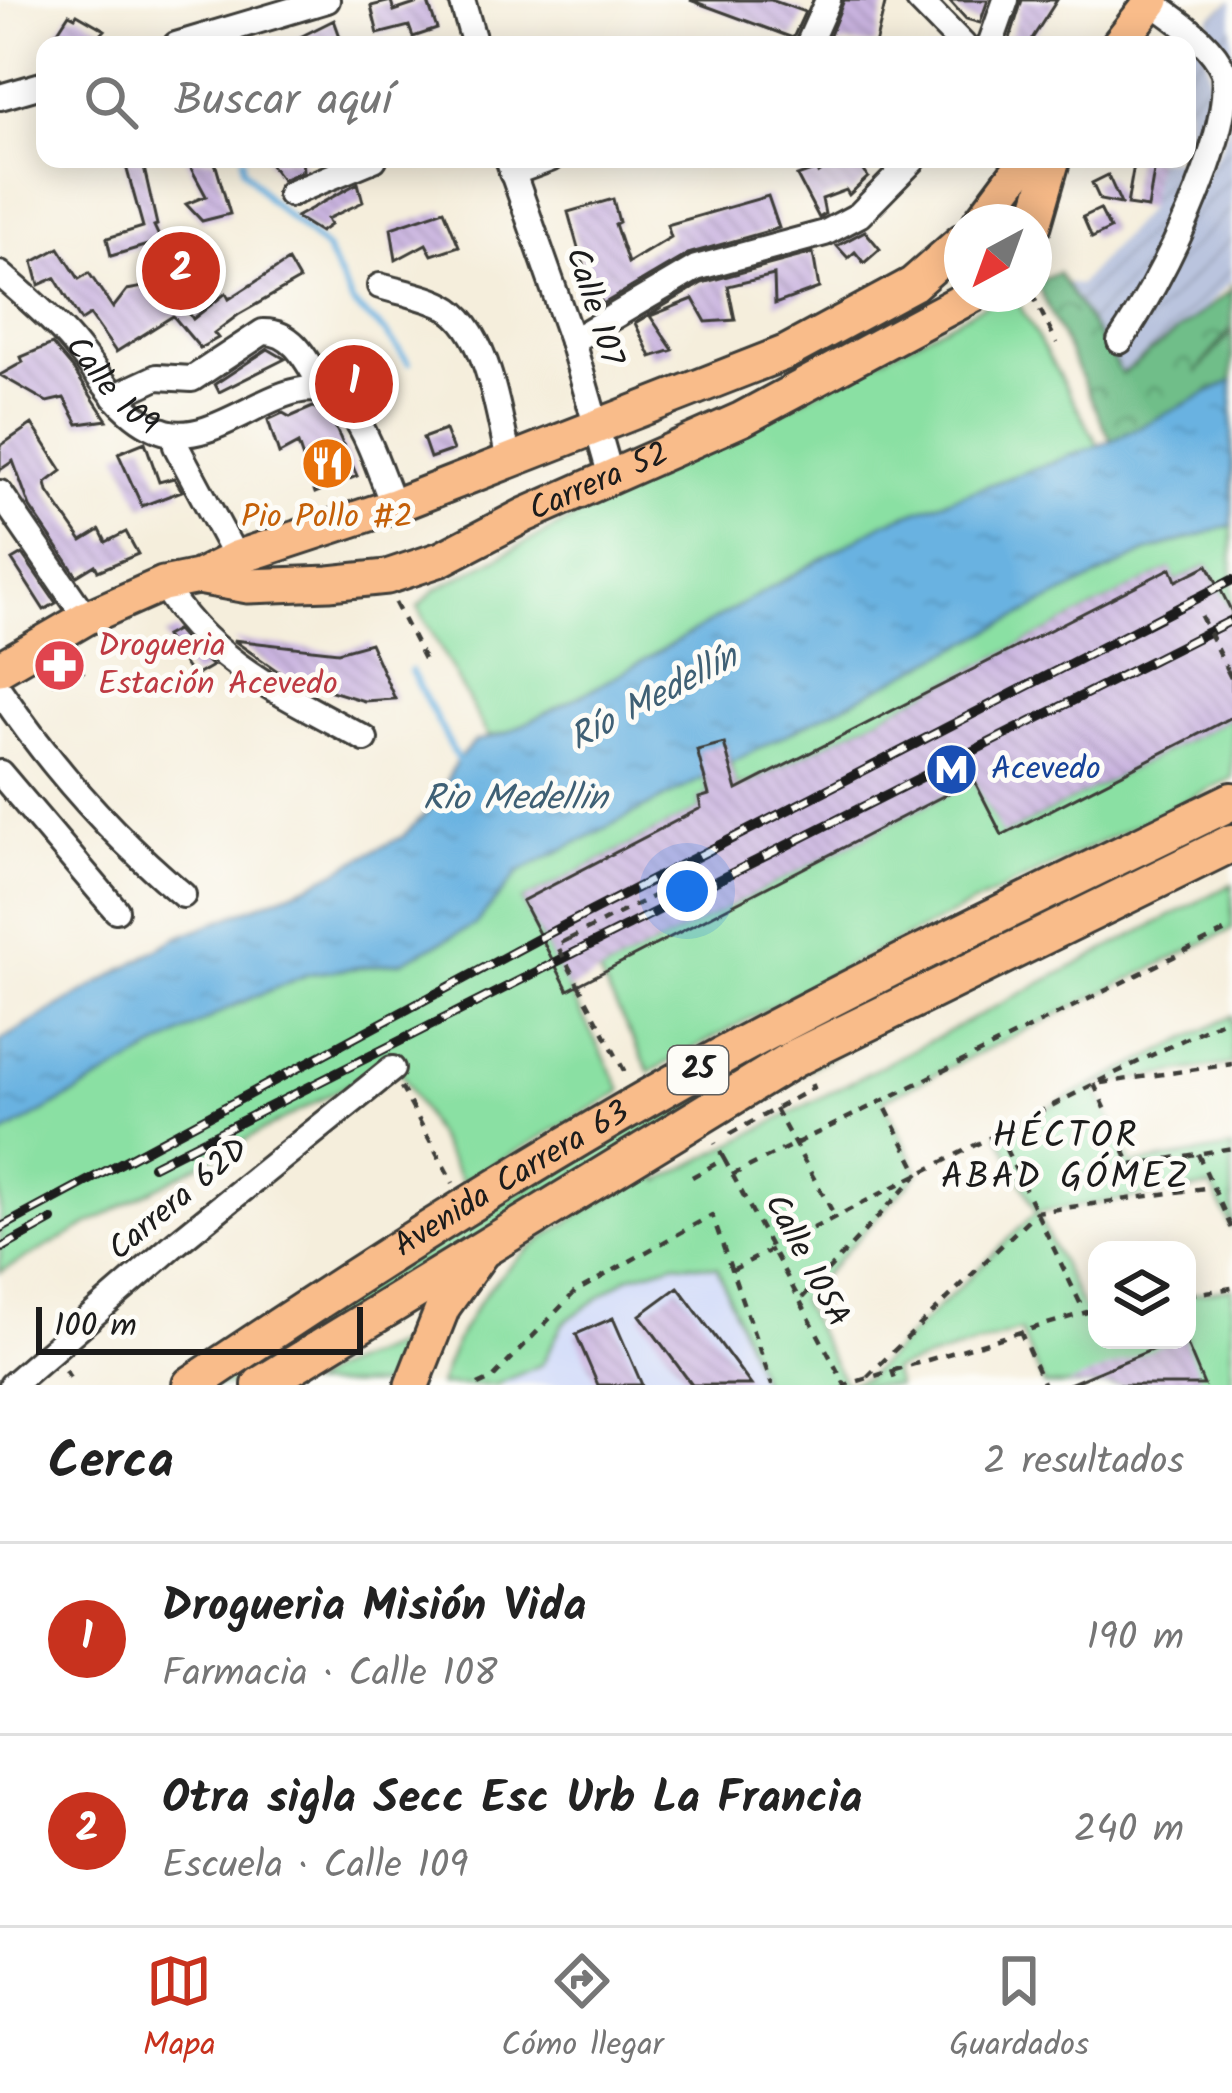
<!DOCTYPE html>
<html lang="es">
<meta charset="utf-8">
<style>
body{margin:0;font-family:Kalam,sans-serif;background:#f2f2f2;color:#222}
.controls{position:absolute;right:36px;bottom:36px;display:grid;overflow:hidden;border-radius:24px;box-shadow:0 6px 30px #0003}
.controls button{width:108px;height:108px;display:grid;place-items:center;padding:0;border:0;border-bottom:3px solid #e0e0e0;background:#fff;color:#222;font:60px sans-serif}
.compass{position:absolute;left:944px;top:204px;width:108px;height:108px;border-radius:50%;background:#fff;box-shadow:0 6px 30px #0003;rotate:221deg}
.scale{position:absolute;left:36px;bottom:30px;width:327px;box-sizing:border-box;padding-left:12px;border:6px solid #1c1c1c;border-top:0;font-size:33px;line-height:42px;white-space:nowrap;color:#1c1c1c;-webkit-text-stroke:9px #fdfcf7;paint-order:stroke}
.you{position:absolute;left:687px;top:891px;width:42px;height:42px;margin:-30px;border:9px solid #fff;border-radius:50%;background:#1a73e8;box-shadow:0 0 0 18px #1a73e833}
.badge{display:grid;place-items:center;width:78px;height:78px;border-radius:50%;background:#c8321e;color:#fff;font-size:39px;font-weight:700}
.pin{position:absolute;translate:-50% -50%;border:6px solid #fff;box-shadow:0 3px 12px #0006}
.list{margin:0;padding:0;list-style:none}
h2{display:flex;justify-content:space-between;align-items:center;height:156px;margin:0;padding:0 48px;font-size:51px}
h2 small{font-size:39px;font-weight:400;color:#767676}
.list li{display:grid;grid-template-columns:78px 1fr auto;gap:36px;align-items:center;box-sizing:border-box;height:192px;padding:0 48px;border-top:3px solid #e0e0e0}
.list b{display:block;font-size:45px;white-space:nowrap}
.list p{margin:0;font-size:39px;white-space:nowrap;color:#767676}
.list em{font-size:39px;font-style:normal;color:#767676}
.icon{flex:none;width:66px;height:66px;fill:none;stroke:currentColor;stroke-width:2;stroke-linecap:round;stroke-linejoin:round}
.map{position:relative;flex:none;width:1232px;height:1385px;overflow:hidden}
.search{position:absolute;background:#fff;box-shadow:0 6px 30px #0003;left:36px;right:36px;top:36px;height:132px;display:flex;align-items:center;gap:30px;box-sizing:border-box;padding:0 42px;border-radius:24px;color:#767676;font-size:45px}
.sheet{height:540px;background:#fff}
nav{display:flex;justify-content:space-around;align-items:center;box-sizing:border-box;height:168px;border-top:3px solid #e0e0e0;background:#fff;font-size:33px;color:#767676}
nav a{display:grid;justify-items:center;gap:6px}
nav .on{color:#c8321e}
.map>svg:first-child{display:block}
.built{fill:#d0daf9}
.industrial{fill:url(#industrial-furrows)}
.green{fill:#8ae0a3;stroke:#537e60;stroke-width:3}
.forest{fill:url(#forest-crowns);stroke:#466d52;stroke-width:3}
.water{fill:url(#water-ripples);stroke:#42677e;stroke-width:3}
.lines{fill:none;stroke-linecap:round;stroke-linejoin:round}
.stream{stroke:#69b2e1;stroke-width:6}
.building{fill:url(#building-back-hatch)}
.minor-casing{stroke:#3d3c39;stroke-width:30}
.major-casing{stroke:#3d3c39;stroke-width:39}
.highway-casing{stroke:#3d3c39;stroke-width:42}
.path{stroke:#3d3c39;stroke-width:4.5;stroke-dasharray:9 9;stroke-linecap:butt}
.minor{stroke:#fff;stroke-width:24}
.major{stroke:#f9bc8a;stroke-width:33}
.highway{stroke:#f9bc8a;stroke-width:36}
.rail-casing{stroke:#1c1c1c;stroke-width:10}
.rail{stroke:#fdfcf7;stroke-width:6;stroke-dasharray:18;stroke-linecap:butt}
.path-bridge{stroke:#3d3c39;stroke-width:4.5;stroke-dasharray:9 9;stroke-linecap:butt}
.labels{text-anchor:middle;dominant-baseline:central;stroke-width:10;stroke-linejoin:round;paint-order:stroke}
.shield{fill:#fdfcf7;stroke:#605f5e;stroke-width:3}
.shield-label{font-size:30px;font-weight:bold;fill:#1c1c1c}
.street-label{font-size:33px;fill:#1c1c1c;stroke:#fdfcf7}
.food-label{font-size:33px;fill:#c56008;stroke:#fdfcf7}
.health-label{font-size:33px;fill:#be3a42;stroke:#fdfcf7;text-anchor:start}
.transit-label{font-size:33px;fill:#164399;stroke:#fdfcf7;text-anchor:start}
.water-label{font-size:36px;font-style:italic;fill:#3f6075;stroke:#fdfcf7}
.neighbourhood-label{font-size:36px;letter-spacing:3px;fill:#1c1c1c;stroke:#fdfcf7}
</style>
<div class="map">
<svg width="1232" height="1385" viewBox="0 0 1232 1385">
<defs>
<pattern id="industrial-furrows" width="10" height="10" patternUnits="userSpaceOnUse" patternTransform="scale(3)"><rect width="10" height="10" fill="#bac4de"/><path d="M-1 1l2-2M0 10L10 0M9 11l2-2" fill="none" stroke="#9fa8be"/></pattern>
<pattern id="forest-crowns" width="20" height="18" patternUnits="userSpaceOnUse" patternTransform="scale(3)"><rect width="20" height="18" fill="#6fbe89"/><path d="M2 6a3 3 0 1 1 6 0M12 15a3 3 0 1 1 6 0" fill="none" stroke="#5a9a6f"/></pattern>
<pattern id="water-ripples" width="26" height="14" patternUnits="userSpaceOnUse" patternTransform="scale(3)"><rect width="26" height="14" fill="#69b2e1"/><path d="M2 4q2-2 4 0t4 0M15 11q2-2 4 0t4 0" fill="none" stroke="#5a98c0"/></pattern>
<pattern id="building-back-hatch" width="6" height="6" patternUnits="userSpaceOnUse" patternTransform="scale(3)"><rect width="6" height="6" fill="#c9b3df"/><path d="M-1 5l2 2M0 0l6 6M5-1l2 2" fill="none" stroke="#ac99bf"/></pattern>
</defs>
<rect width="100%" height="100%" fill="#fdfcf7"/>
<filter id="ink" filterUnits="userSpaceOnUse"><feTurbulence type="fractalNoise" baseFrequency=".00833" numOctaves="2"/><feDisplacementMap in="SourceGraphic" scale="24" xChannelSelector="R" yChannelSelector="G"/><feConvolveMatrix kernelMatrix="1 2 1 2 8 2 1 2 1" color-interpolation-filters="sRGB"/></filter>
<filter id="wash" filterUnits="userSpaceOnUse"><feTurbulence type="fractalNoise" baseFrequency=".004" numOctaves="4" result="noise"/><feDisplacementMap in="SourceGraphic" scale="48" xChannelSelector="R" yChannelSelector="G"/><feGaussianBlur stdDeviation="2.7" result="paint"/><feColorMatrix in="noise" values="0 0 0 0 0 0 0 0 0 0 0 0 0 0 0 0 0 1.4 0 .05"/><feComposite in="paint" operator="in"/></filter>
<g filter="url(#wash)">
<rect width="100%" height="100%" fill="#f5eedc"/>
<path class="built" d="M 676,1263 L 716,1267 L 763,1385 L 495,1385 L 542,1364 L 563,1323 L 593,1300 L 628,1277 Z"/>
<path class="industrial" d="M 1232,0 L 1232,280 L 1191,323 L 1121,374 L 1062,283 L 1079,285 L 1148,208 L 1156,159 L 1187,159 L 1184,45 L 1202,35 L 1218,126 L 1178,214 L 1220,148 L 1229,124 L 1212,59 L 1209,17 Z"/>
<path class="green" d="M 1006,294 L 1013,294 L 1099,446 L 886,522 L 595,688 L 507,733 L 488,736 L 418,607 L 435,590 Z
M 1232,525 L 1232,612 L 1208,565 L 1176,581 L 1170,569 L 752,782 L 736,786 L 730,763 L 1146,552 Z
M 1232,717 L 1232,778 L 850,964 L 650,1072 L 599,974 L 974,780 L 1003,835 Z
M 705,777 L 709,795 L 699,799 L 701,808 L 522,901 L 622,1091 L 462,1182 L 394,1060 L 0,1272 L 0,1136 L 228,1008 L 308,974 L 401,962 L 475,925 L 519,872 Z
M 1232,814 L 1232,829 L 251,1385 L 210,1385 L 646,1113 L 853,1001 Z
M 1232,884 L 1232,929 L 883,1100 L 919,1173 L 800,1300 L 845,1384 L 866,1378 L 1036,1212 L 998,1133 L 1232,1016 L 1232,1064 L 1094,1085 L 1132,1165 L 1232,1148 L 1232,1229 L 1212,1187 L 1036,1212 L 1084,1310 L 1097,1309 L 1097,1340 L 1187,1340 L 1187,1295 L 1232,1288 L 1232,1385 L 1044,1385 L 1020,1331 L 892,1370 L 897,1385 L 763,1385 L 717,1267 L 676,1263 L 628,1277 L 563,1323 L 542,1364 L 495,1385 L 439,1385 C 481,1259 548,1235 653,1171 L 660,1181 Z
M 399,1344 L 388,1385 L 308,1385 L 330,1371 Z"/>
<path class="forest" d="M 1058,273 L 1122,374 L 1230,291 L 1232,283 L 1232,327 L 1196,373 L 1232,332 L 1232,381 L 1111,441 L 1036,282 Z"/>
<path class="water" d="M 1232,381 L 1232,525 L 1146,552 L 730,763 L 724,743 L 705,777 L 519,872 L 475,925 L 401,962 L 308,974 L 228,1008 L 0,1136 L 0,1041 L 178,937 L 311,884 L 403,836 L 435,804 L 457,760 L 475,741 L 507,733 L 595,688 L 886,522 L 1111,441 Z"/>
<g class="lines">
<path class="stream" d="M 243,159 L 243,168 L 268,199 L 326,249 L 353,304 L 385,332 L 409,363
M 411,671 L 460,764"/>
</g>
<g id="blocks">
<path class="building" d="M 427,0 L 437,29 L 413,37 L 409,26 L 378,34 L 371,6 L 391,1 L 394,11 Z
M 690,0 L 771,0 L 805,12 L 793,38 Z
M 844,0 L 886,0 L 875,45 L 827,43 Z
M 949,0 L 988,0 L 980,23 L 966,19 Z
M 1022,0 L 1057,0 L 1028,45 L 1008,45 Z
M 69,14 L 75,17 L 77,14 L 105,30 L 91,45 L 49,45 Z
M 334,20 L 343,45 L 284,45 Z
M 124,159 L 142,159 L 157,225 L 154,226 L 161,241 L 111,256 L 107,238 L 143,227 Z
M 186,159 L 214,159 L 230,214 L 202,221 L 186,204 L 206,196 Z
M 266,159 L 302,159 L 303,171 L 282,180 Z
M 838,159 L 856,159 L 868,177 L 849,195 L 846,190 L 822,199 L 825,214 L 819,218 L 797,176 L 817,169 L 818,173 Z
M 1135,159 L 1156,159 L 1148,208 L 1127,205 Z
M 1108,175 L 1121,204 L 1100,200 L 1092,183 Z
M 358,183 L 363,202 L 327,219 L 330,225 L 320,232 L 296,217 Z
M 768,196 L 779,228 L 688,254 L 603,304 L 590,283 L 594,281 L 581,259 L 568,212 L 613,199 L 619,222 L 615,224 L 628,263 L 671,237 L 667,225 Z
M 1100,209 L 1110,229 L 1092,238 L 1083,217 Z
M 444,210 L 459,246 L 432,255 L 426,244 L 396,260 L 391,228 Z
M 865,231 L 880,249 L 864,263 L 855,252 L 848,258 L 837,246 Z
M 59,248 L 79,279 L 89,273 L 113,308 L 127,290 L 144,287 L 159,266 L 193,319 L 226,293 L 229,299 L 288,261 L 299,280 L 238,315 L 214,333 L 218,338 L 200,348 L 173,316 L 116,352 L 90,315 L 81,321 L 55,278 L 39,285 L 33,262 Z
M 813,253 L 819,288 L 775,304 L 774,275 L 728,286 L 735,320 L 706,322 L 693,299 L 650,316 L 673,350 L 651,357 L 635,323 L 702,283 Z
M 52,344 L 73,369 L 107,420 L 78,424 L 64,398 L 47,402 L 0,375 L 23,362 L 21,357 Z
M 268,349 L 285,359 L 219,392 L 215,384 Z
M 313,407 L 330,415 L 357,476 L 315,493 L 298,444 L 279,454 L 268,420 L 283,413 L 290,417 Z
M 32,424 L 62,471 L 46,483 L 48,492 L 82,541 L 100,530 L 106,542 L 126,532 L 138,554 L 98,571 L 95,565 L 77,576 L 30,507 L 13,461 L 0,470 L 0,446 Z
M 445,430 L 453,450 L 430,458 L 423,438 Z
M 145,442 L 159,482 L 174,478 L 182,491 L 142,506 L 118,453 Z
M 22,554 L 56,603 L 44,610 L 12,560 Z
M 1208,565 L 1232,612 L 1232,717 L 1002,835 L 974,780 L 568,990 L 522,901 L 701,808 L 699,798 L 709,795 L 697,750 L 724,743 L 737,790 L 1171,568 L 1176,581 Z
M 176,630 L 191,647 L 212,666 L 193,677 L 165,636 Z
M 233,640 L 338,652 L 370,643 L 395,699 L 364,701 L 286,677 Z
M 68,653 L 83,672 L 53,683 L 44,667 Z
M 678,1287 L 751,1385 L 692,1385 L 640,1315 Z
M 613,1318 L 623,1341 L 642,1385 L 598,1385 L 576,1334 Z
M 1175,1340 L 1185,1340 L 1204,1385 L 1067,1385 Z"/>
</g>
</g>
<g filter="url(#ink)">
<use href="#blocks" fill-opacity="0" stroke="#3d3c39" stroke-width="3"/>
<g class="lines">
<defs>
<g id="minor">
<path d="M 462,0 L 475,45"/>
<path d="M 919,0 L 963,45"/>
<path d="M 176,45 L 327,0"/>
<path d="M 808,45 L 828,0"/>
<path d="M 990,45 L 1006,0"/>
<path d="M 0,97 L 45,84"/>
<path d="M 508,159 L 572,341 L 611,477"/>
<path d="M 512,173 L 550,159"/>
<path d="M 290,194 L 374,159"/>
<path id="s1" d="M 0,274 C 23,294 47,314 68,337 C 98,370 120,419 166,432 C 228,449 304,344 352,413 C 371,439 381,477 394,506"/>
<path d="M 380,286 C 400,292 425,296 444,306 C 488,328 499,416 509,461"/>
<path d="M 572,341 L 696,268 L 825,233 L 859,215 L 914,159"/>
<path d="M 1120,341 C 1159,285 1232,141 1224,72 C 1211,41 1178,22 1152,2"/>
<path d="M 114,397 L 157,377 L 192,379 L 263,332 C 296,331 309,366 324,390"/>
<path d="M 176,446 L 236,558"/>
<path d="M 0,493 L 86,618"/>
<path d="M 163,584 C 207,662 289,697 365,739"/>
<path d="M 0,691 C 53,769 111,835 183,895"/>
<path d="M 0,773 L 116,910"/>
<path d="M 12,1385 L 175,1244 L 392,1069"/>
</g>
<g id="major">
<path d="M 1118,45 L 1153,0"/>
<path d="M 980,222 L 1027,159"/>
<path d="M 1034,225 L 1053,159"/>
<path id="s2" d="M 198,577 L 248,586 L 329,583 L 387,577 L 441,559 L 525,515 L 742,419 L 975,294"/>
<path d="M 0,668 L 86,618 L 163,584 L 198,577 L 236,558 L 394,506 L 787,352 L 913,284 L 962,241"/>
<path d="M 412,1385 L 443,1307 L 480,1255"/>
</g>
<g id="highway">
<path id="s3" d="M 191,1385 C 370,1265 553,1148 742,1045 C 903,959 1068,881 1232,801"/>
<path d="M 261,1385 L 795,1058 L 1232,843"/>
</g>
</defs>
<use href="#minor" class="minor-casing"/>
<use href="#major" class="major-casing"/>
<use href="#highway" class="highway-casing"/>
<path class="path" d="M 1032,294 L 1057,343
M 395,603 L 424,659
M 1227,670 L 1232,680
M 569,939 L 679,883
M 578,984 L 628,1078
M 1099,1081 L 1232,1016
M 1094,1084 L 1131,1165 L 1232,1148
M 401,1087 L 453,1183
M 775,1109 L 835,1216
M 998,1133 L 1084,1311
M 730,1134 L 813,1088 L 810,1081
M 1198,1154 L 1232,1229
M 724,1159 L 845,1385 L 1097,1309
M 732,1175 L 1232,928
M 692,1177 L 724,1159 L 715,1143
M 732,1270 L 1094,1084 L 1232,1064
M 1187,1295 L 1232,1288
M 802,1298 L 919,1173 L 882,1101
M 1020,1331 L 1044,1385
M 65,1370 L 75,1385
M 892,1370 L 897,1385
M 867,1377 L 1036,1212 L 1212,1187
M 478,1385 L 493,1378 L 575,1292 L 712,1215 L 772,1385"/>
<use href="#minor" class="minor"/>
<use href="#major" class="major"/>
<use href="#highway" class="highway"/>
<defs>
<path id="rail" d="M 153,1166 L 1232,620
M 0,1228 L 538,939 L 1232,580
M 0,1249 L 52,1220"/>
</defs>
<use href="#rail" class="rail-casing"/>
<use href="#rail" class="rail"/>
<path class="path-bridge" d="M 1201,616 L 1227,670
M 569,939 L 557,945 L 578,984"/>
</g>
</g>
<defs>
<symbol id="restaurant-disc" viewBox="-11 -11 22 22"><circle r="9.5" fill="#e8710a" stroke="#fdfcf7"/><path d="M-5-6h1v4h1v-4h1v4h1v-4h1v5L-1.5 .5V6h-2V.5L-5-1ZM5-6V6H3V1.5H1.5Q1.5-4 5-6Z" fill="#fff"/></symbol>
<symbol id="pharmacy-disc" viewBox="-11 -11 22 22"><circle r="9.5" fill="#e0444e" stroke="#fdfcf7"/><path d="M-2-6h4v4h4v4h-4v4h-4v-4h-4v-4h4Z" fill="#fff"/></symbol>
<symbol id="metro-disc" viewBox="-11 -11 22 22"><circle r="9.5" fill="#1a4fb4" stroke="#fdfcf7"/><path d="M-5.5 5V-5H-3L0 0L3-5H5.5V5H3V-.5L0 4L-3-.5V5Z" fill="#fff"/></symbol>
</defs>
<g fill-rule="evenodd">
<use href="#restaurant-disc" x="298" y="434" width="59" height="59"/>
<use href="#pharmacy-disc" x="30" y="636" width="59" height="59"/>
<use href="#metro-disc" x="922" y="740" width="59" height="59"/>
</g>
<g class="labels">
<rect class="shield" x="668" y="1046" width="60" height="48" rx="9"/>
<g class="shield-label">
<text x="698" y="1070">25</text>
</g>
<g class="street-label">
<text transform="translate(593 307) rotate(72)">Calle 107</text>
<text stroke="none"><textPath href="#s1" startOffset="159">Calle 109</textPath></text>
<text stroke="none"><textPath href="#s2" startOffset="423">Carrera 52</textPath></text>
<text stroke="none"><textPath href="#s3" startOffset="381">Avenida Carrera 63</textPath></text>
<text transform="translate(179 1200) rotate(-40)">Carrera 62D</text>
<text transform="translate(806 1261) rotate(62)">Calle 105A</text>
</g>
<g class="food-label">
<text x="327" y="518">Pio Pollo #2</text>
</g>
<g class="health-label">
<text x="98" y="647">Drogueria<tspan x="98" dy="38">Estación Acevedo</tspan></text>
</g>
<g class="transit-label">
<text x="991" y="770">Acevedo</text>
</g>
<g class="water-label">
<text transform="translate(654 699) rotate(-28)">Río Medellín</text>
<text x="515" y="799">Rio Medellin</text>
</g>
<g class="neighbourhood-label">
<text x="1066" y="1137">HÉCTOR<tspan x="1066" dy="41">ABAD GÓMEZ</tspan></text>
</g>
</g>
</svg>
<div class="controls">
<button><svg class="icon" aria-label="layers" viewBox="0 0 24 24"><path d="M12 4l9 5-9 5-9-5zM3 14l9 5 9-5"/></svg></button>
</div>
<svg class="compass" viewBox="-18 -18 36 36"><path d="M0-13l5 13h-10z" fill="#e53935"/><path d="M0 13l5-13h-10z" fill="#767676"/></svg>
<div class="scale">100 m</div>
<div class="you"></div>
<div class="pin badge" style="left:354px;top:384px">1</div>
<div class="pin badge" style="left:181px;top:271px">2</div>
<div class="search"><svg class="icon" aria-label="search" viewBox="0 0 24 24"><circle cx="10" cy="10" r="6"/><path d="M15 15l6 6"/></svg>Buscar aquí</div>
</div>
<section class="sheet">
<h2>Cerca<small>2 resultados</small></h2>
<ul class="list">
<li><span class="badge">1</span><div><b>Drogueria Misión Vida</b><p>Farmacia · Calle 108</p></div><em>190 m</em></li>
<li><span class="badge">2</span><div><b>Otra sigla Secc Esc Urb La Francia</b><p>Escuela · Calle 109</p></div><em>240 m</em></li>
</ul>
</section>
<nav>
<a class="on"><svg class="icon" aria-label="map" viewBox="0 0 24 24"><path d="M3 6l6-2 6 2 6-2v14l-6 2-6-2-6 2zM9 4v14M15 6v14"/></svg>Mapa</a>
<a><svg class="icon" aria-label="directions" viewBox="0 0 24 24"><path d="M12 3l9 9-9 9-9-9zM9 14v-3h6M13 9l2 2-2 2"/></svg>Cómo llegar</a>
<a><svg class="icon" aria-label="saved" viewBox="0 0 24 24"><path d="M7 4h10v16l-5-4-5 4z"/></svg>Guardados</a>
</nav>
